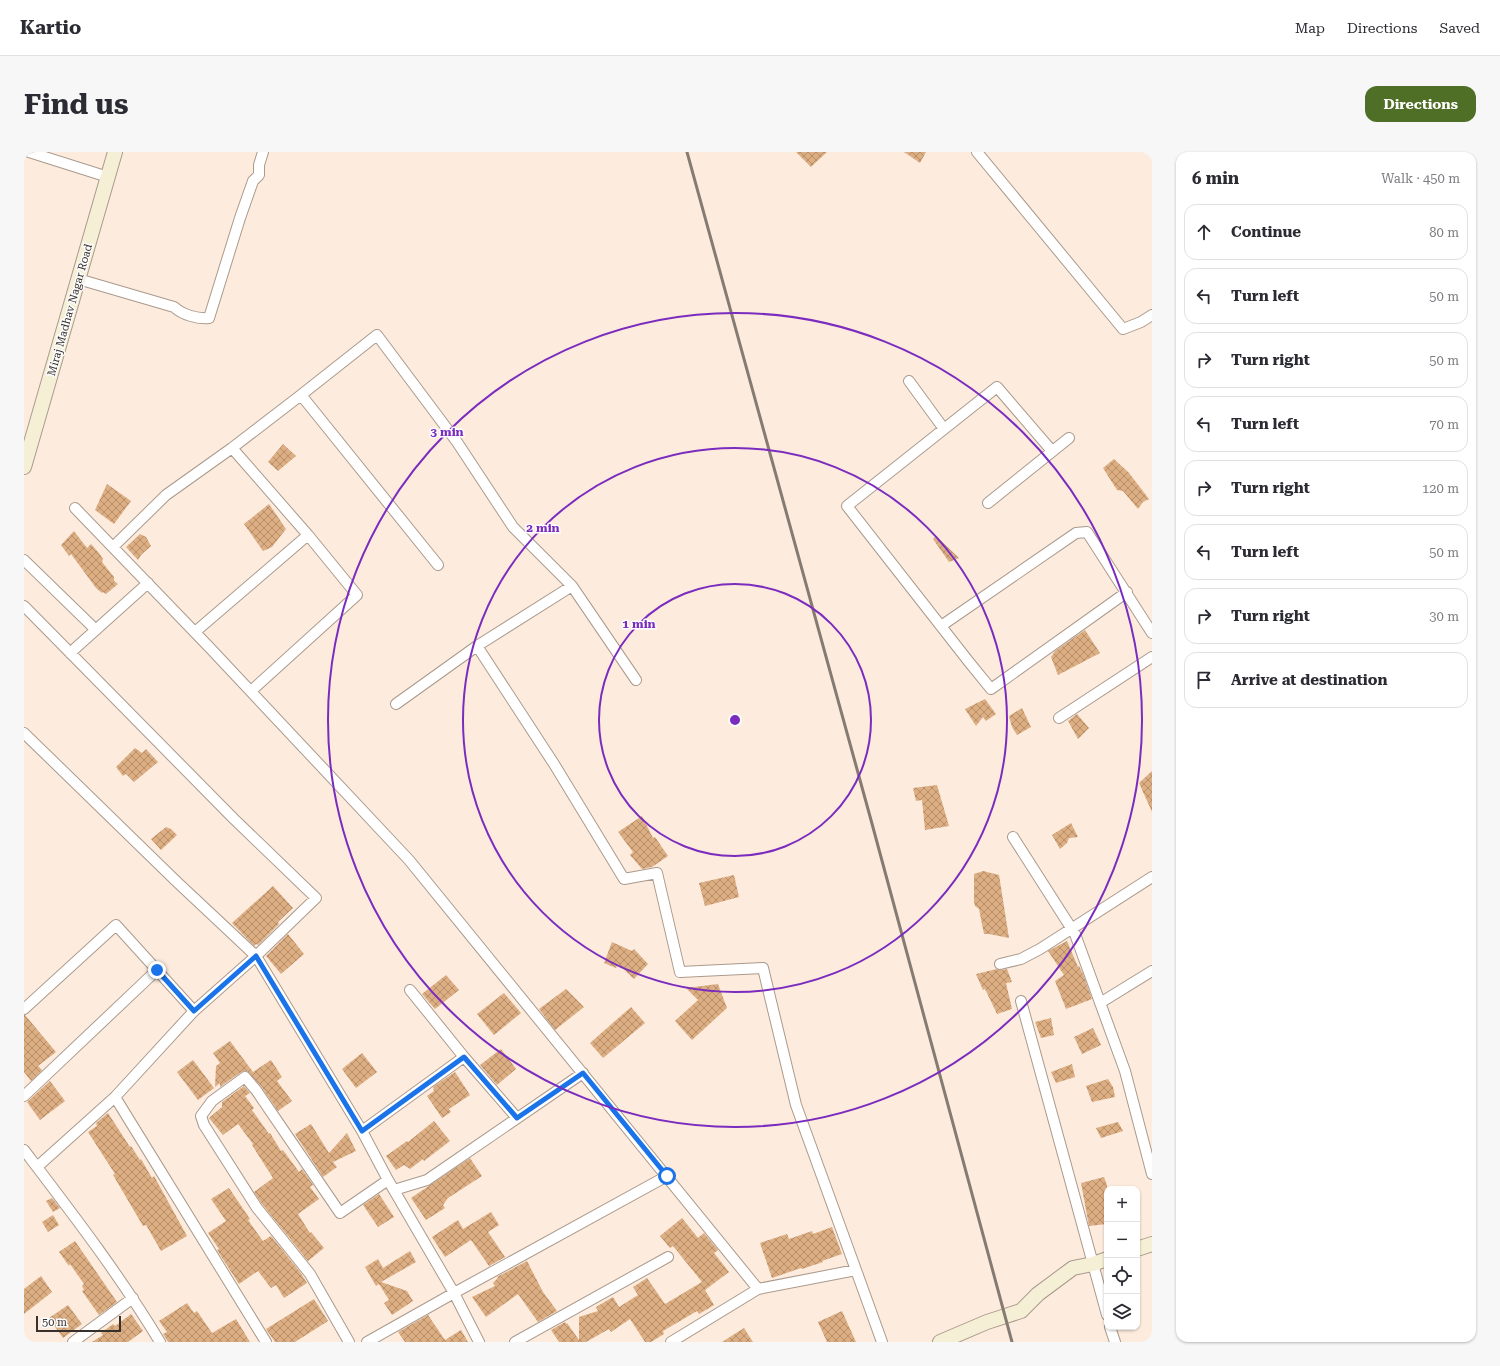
<!DOCTYPE html>
<meta charset="utf-8">
<style>
body{margin:0;font-family:"Roboto Serif",serif;background:#f7f7f7;color:#2b2b33}
.controls{position:absolute;right:12px;bottom:12px;display:grid;overflow:hidden;border-radius:8px;box-shadow:0 1px 3px #0004}
.controls button{width:36px;height:36px;display:grid;place-items:center;padding:0;border:0;border-bottom:1px solid #e1e1e2;background:#fff;color:#2b2b33;font:20px sans-serif}
.scale{position:absolute;left:12px;bottom:10px;width:85px;box-sizing:border-box;padding-left:4px;border:2px solid #37302b;border-top:0;font-size:11px;line-height:14px;white-space:nowrap;color:#37302b;-webkit-text-stroke:3px #fdfdfd;paint-order:stroke}
.stop{position:absolute;width:12px;height:12px;margin:-9px;border:3px solid #1a73e8;border-radius:50%;background:#fff}
.stop.end{background:#1a73e8;border-color:#fff;box-shadow:0 1px 4px #0008}
.list{margin:0;padding:0;list-style:none}
h2{display:flex;justify-content:space-between;align-items:center;height:52px;margin:0;padding:0 16px;font-size:17px}
h2 small{font-size:13px;font-weight:400;color:#7c7c81}
.list li{display:grid;grid-template-columns:26px 1fr auto;gap:12px;align-items:center;box-sizing:border-box;height:56px;margin:0 8px 8px;padding:0 8px;border:1px solid #e1e1e2;border-radius:12px}
.list b{display:block;font-size:15px;white-space:nowrap}
.list em{font-size:13px;font-style:normal;color:#7c7c81}
.icon{flex:none;width:22px;height:22px;fill:none;stroke:currentColor;stroke-width:2;stroke-linecap:round;stroke-linejoin:round}
.map{position:relative;flex:none;width:1128px;height:1190px;overflow:hidden;border-radius:12px}
header{display:flex;align-items:center;gap:24px;box-sizing:border-box;height:56px;padding:0 20px;background:#fff;border-bottom:1px solid #e1e1e2}
header strong{font-size:19px}
nav{display:flex;gap:22px;margin-inline-start:auto;font-size:14px}
.intro{display:flex;align-items:center;justify-content:space-between;box-sizing:border-box;height:96px;padding:0 24px}
h1{margin:0;font-size:28px}
.button{padding:10px 18px;border-radius:12px;background:#4f6f26;color:#fff;font-size:14px;font-weight:700}
main{display:flex;gap:24px;padding:0 24px}
aside{flex:1;background:#fff;border-radius:12px;box-shadow:0 1px 3px #0004}
.map>svg:first-child{display:block}
.building{fill:url(#building-cross-hatch)}
.lines{fill:none;stroke-linecap:round;stroke-linejoin:round}
.street-casing{stroke:#aa9a8d;stroke-width:12}
.secondary-casing{stroke:#aa9a8d;stroke-width:16}
.street{stroke:#fff;stroke-width:10}
.secondary{stroke:#f5efd6;stroke-width:14}
.rail{stroke:#867b72;stroke-width:3}
.route{stroke:#1a73e8;stroke-width:5}
.ring{fill:none;stroke:#7b2cbf;stroke-width:2}
.labels{text-anchor:middle;dominant-baseline:central;stroke-width:3;stroke-linejoin:round;paint-order:stroke}
.street-label{font-size:11px;fill:#37302b;stroke:#fdfdfd}
.centre{fill:#7b2cbf;stroke:#fdfdfd;stroke-width:2}
.ring-label{font-size:12px;text-anchor:middle;font-weight:bold;fill:#7b2cbf;stroke:#fdfdfd;stroke-width:3;stroke-linejoin:round;paint-order:stroke}
</style>
<header>
<strong>Kartio</strong>
<nav><a>Map</a><a>Directions</a><a>Saved</a></nav>
</header>
<div class="intro"><h1>Find us</h1><a class="button">Directions</a></div>
<main>
<div class="map">
<svg width="1128" height="1190" viewBox="0 0 1128 1190">
<defs>
<pattern id="building-cross-hatch" width="8" height="8" patternUnits="userSpaceOnUse"><rect width="8" height="8" fill="#deae83"/><path d="M0 0l8 8M0 8l8-8" fill="none" stroke="#b58e6b"/></pattern>
</defs>
<rect width="100%" height="100%" fill="#fdecdd"/>
<path class="building" d="M 772,0 L 803,0 L 787,15 Z
M 880,0 L 902,0 L 896,11 Z
M 259,292 L 272,304 L 254,319 L 244,310 Z
M 1090,307 L 1105,321 L 1125,347 L 1119,350 L 1114,357 L 1099,339 L 1093,338 L 1079,316 Z
M 83,332 L 107,349 L 90,372 L 71,358 Z
M 245,352 L 262,377 L 248,395 L 239,399 L 220,372 Z
M 50,379 L 63,396 L 67,392 L 75,401 L 79,407 L 78,410 L 90,425 L 90,429 L 94,432 L 82,442 L 79,440 L 78,441 L 72,436 L 47,402 L 45,404 L 37,393 Z
M 116,382 L 122,385 L 127,394 L 117,403 L 114,408 L 102,395 Z
M 912,384 L 935,406 L 925,410 L 909,387 Z
M 1061,478 L 1076,501 L 1034,523 L 1027,505 L 1031,499 Z
M 961,547 L 972,562 L 962,569 L 959,565 L 952,574 L 941,557 Z
M 998,556 L 1007,575 L 993,583 L 988,575 L 985,564 Z
M 1053,562 L 1065,576 L 1054,587 L 1044,569 Z
M 111,596 L 118,601 L 122,597 L 134,610 L 110,630 L 102,622 L 99,624 L 92,615 Z
M 1128,619 L 1128,660 L 1115,631 Z
M 913,633 L 925,674 L 901,678 L 898,648 L 892,649 L 889,636 Z
M 618,664 L 629,686 L 631,685 L 644,704 L 628,715 L 618,717 L 606,703 L 609,700 L 594,680 Z
M 1047,671 L 1054,685 L 1045,686 L 1043,691 L 1036,697 L 1028,683 Z
M 142,675 L 147,677 L 153,683 L 137,698 L 127,687 Z
M 959,719 L 975,723 L 985,786 L 965,782 L 960,782 L 955,757 L 951,754 L 950,750 L 950,722 Z
M 710,723 L 715,745 L 681,754 L 675,731 Z
M 249,734 L 269,756 L 254,770 L 255,772 L 234,793 L 232,792 L 230,794 L 208,771 Z
M 264,782 L 280,802 L 257,822 L 242,804 Z
M 1043,789 L 1054,815 L 1055,814 L 1059,822 L 1068,847 L 1042,857 L 1031,829 L 1040,823 L 1024,799 Z
M 588,790 L 608,799 L 610,797 L 624,812 L 610,827 L 594,812 L 592,816 L 580,811 Z
M 973,817 L 977,818 L 983,817 L 988,830 L 982,831 L 988,857 L 973,862 L 961,837 L 959,838 L 952,822 Z
M 422,823 L 435,838 L 411,857 L 398,842 Z
M 694,832 L 703,856 L 668,888 L 651,869 L 674,848 L 662,836 Z
M 542,837 L 560,855 L 531,878 L 515,857 Z
M 480,841 L 497,861 L 470,883 L 453,862 Z
M 607,855 L 621,871 L 579,906 L 566,891 Z
M 0,863 L 1,863 L 32,900 L 14,914 L 18,918 L 7,929 L 0,920 Z
M 1027,866 L 1030,883 L 1017,886 L 1011,870 Z
M 1069,876 L 1077,893 L 1058,902 L 1050,885 Z
M 206,889 L 229,920 L 247,908 L 258,925 L 253,929 L 268,949 L 254,959 L 237,934 L 223,919 L 217,920 L 196,935 L 196,931 L 191,935 L 192,914 L 196,911 L 189,901 Z
M 477,897 L 492,917 L 473,933 L 456,913 Z
M 338,901 L 353,920 L 332,936 L 318,917 Z
M 169,908 L 190,936 L 174,948 L 153,920 Z
M 1048,912 L 1051,925 L 1032,931 L 1027,920 Z
M 431,920 L 446,943 L 425,957 L 427,960 L 418,966 L 403,944 L 410,939 L 409,935 Z
M 1084,927 L 1089,935 L 1091,945 L 1068,950 L 1062,934 Z
M 26,929 L 41,949 L 16,968 L 3,950 Z
M 220,934 L 226,941 L 221,944 L 230,956 L 228,958 L 245,982 L 246,981 L 257,999 L 259,998 L 275,1020 L 278,1017 L 289,1033 L 286,1035 L 295,1047 L 274,1062 L 286,1081 L 287,1080 L 300,1096 L 284,1109 L 238,1052 L 230,1040 L 249,1026 L 228,993 L 229,992 L 214,972 L 199,983 L 185,966 L 198,955 L 198,950 Z
M 84,961 L 106,995 L 107,994 L 116,1008 L 117,1007 L 128,1026 L 130,1024 L 163,1084 L 137,1099 L 122,1073 L 119,1074 L 89,1023 L 91,1022 L 64,980 L 73,974 L 72,971 Z
M 410,969 L 426,989 L 400,1009 L 399,1007 L 386,1017 L 380,1013 L 372,1018 L 362,1004 L 383,989 L 384,990 Z
M 1094,970 L 1099,979 L 1077,986 L 1072,976 Z
M 287,972 L 305,1001 L 323,981 L 332,999 L 309,1010 L 313,1015 L 299,1025 L 271,982 Z
M 446,1006 L 458,1024 L 424,1046 L 419,1053 L 421,1056 L 402,1068 L 387,1046 Z
M 1080,1025 L 1083,1033 L 1083,1072 L 1065,1074 L 1057,1031 Z
M 205,1036 L 226,1067 L 224,1068 L 239,1089 L 247,1084 L 276,1120 L 283,1131 L 260,1146 L 252,1133 L 247,1136 L 234,1119 L 215,1132 L 193,1098 L 195,1097 L 184,1081 L 202,1069 L 187,1047 Z
M 355,1042 L 370,1065 L 354,1075 L 339,1053 Z
M 28,1046 L 36,1056 L 29,1060 L 22,1049 Z
M 467,1060 L 475,1073 L 464,1080 L 481,1105 L 465,1114 L 447,1088 L 421,1105 L 408,1085 L 434,1068 L 439,1077 Z
M 29,1063 L 35,1073 L 24,1080 L 18,1070 Z
M 658,1066 L 674,1086 L 680,1081 L 694,1098 L 690,1101 L 705,1120 L 681,1138 L 690,1153 L 675,1162 L 673,1159 L 639,1179 L 640,1182 L 627,1190 L 621,1190 L 606,1167 L 587,1180 L 585,1177 L 562,1190 L 535,1190 L 527,1178 L 541,1170 L 542,1172 L 543,1171 L 555,1188 L 555,1165 L 574,1159 L 572,1155 L 589,1145 L 595,1155 L 614,1143 L 609,1135 L 623,1126 L 641,1152 L 678,1130 L 649,1094 L 646,1096 L 636,1084 Z
M 808,1075 L 818,1102 L 798,1109 L 799,1110 L 778,1117 L 777,1116 L 748,1126 L 736,1091 L 763,1082 L 765,1087 L 788,1079 L 789,1082 Z
M 51,1089 L 93,1150 L 75,1163 L 58,1139 L 60,1138 L 58,1134 L 60,1132 L 46,1112 L 45,1114 L 35,1100 Z
M 386,1099 L 392,1110 L 357,1130 L 383,1139 L 389,1149 L 368,1163 L 360,1151 L 365,1148 L 355,1132 L 352,1134 L 341,1115 L 354,1107 L 359,1116 Z
M 503,1109 L 519,1140 L 533,1159 L 514,1170 L 494,1142 L 462,1165 L 448,1145 L 471,1134 L 469,1131 L 474,1126 L 473,1125 Z
M 17,1124 L 28,1140 L 0,1162 L 0,1137 Z
M 290,1147 L 304,1169 L 271,1190 L 251,1190 L 242,1177 Z
M 163,1151 L 170,1161 L 173,1159 L 188,1181 L 212,1167 L 226,1190 L 144,1190 L 139,1182 L 143,1180 L 135,1169 Z
M 44,1153 L 58,1172 L 39,1186 L 25,1166 Z
M 818,1159 L 832,1190 L 803,1190 L 794,1170 Z
M 107,1162 L 119,1179 L 104,1190 L 68,1190 L 79,1183 L 77,1181 L 89,1172 L 91,1174 Z
M 404,1163 L 421,1188 L 437,1178 L 444,1190 L 381,1190 L 374,1180 Z
M 720,1176 L 729,1190 L 698,1190 Z"/>
<g class="lines">
<defs>
<path id="street" d="M 5,0 L 84,25
M 953,0 L 1099,177 L 1117,170 L 1128,163
M 54,127 L 150,155 C 159,163 173,167 185,166 L 216,66 L 229,29 L 235,23 L 235,13 L 239,0
M 885,229 L 920,277
M 277,243 L 353,183 L 433,290 L 489,375 L 548,434 L 612,528
M 208,296 L 277,243 L 414,413
M 1028,299 L 973,235 L 823,354 L 945,510 L 967,537 L 1103,440
M 964,351 L 1045,286
M 51,356 L 186,496 L 385,708 L 734,1137
M 89,395 L 142,343 L 208,296 L 284,383 L 171,480
M 0,408 L 72,478
M 0,454 L 210,667 L 292,746 L 232,804 L 170,859 L 92,773 L 0,857
M 917,474 L 1052,381 L 1063,380 L 1128,481
M 453,494 L 548,434
M 46,501 L 124,431
M 227,539 L 333,443 L 284,383
M 372,552 L 453,494 L 530,612 L 600,727 L 633,721 L 656,820 L 739,816 L 772,953 L 832,1118
M 1035,566 L 1128,505
M 0,581 L 153,730 L 232,804 L 338,979 L 364,1028
M 989,685 L 1051,782 L 1101,919 L 1128,1022
M 976,812 L 997,807 L 1016,797 L 1128,725
M 997,849 L 1083,1163
M 1076,851 L 1128,819
M 440,905 L 493,966
M 0,944 L 133,818
M 91,945 L 242,1190
M 338,979 L 440,905 L 386,838
M 0,998 C 48,1061 95,1122 136,1190
M 13,1015 L 91,945 L 170,859
M 370,1038 L 403,1028 L 559,921
M 1086,1175 L 1091,1190
M 49,1190 L 109,1146
M 325,1190 L 286,1122 L 233,1056 L 180,973 L 177,964 L 188,949 L 221,925 L 232,938 L 316,1061 L 364,1028 L 430,1141 L 455,1190
M 343,1190 L 430,1141 L 643,1024
M 491,1190 L 644,1105
M 647,1190 L 734,1137 L 832,1118 L 858,1190"/>
<path id="secondary" d="M 0,315 L 91,0
M 1113,1097 L 1128,1092
M 916,1190 L 963,1170 L 997,1159 L 1014,1142 L 1049,1116 L 1069,1112 L 1083,1107"/>
</defs>
<use href="#street" class="street-casing"/>
<use href="#secondary" class="secondary-casing"/>
<use href="#street" class="street"/>
<use href="#secondary" class="secondary"/>
<path class="rail" d="M 663,0 L 847,668 L 988,1190"/>
</g>
<g class="lines">
<path class="route" d="M 133,818 L 170,859 L 232,804 L 338,979 L 440,905 L 493,966 L 559,921 L 643,1024"/>
</g>
<g class="ring">
<circle cx="711" cy="568" r="136"/>
<circle cx="711" cy="568" r="272"/>
<circle cx="711" cy="568" r="407"/>
</g>
<g class="labels">
<g class="street-label">
<text transform="translate(46 158) rotate(-74)">Miraj Madhav Nagar Road</text>
</g>
</g>
<circle cx="711" cy="568" r="6" class="centre"/>
<g class="ring-label">
<text x="423" y="284">3 min</text>
<text x="519" y="380">2 min</text>
<text x="615" y="476">1 min</text>
</g>
</svg>
<div class="controls">
<button>+</button>
<button>−</button>
<button><svg class="icon" aria-label="locate" viewBox="0 0 24 24"><circle cx="12" cy="12" r="6"/><path d="M12 2v4M12 18v4M2 12h4M18 12h4"/></svg></button>
<button><svg class="icon" aria-label="layers" viewBox="0 0 24 24"><path d="M12 4l9 5-9 5-9-5zM3 14l9 5 9-5"/></svg></button>
</div>
<div class="scale">50 m</div>
<div class="stop" style="left:643px;top:1024px"></div>
<div class="stop end" style="left:133px;top:818px"></div>
</div>
<aside>
<h2>6 min<small>Walk · 450 m</small></h2>
<ul class="list">
<li><svg class="icon" aria-label="ahead" viewBox="0 0 24 24"><path d="M12 20V5M6 11l6-6 6 6"/></svg><div><b>Continue</b></div><em>80 m</em></li>
<li><svg class="icon" aria-label="left" viewBox="0 0 24 24"><path d="M17 20v-9H6M10 6l-5 5 5 5"/></svg><div><b>Turn left</b></div><em>50 m</em></li>
<li><svg class="icon" aria-label="right" viewBox="0 0 24 24"><path d="M7 20v-9h11M14 6l5 5-5 5"/></svg><div><b>Turn right</b></div><em>50 m</em></li>
<li><svg class="icon" aria-label="left" viewBox="0 0 24 24"><path d="M17 20v-9H6M10 6l-5 5 5 5"/></svg><div><b>Turn left</b></div><em>70 m</em></li>
<li><svg class="icon" aria-label="right" viewBox="0 0 24 24"><path d="M7 20v-9h11M14 6l5 5-5 5"/></svg><div><b>Turn right</b></div><em>120 m</em></li>
<li><svg class="icon" aria-label="left" viewBox="0 0 24 24"><path d="M17 20v-9H6M10 6l-5 5 5 5"/></svg><div><b>Turn left</b></div><em>50 m</em></li>
<li><svg class="icon" aria-label="right" viewBox="0 0 24 24"><path d="M7 20v-9h11M14 6l5 5-5 5"/></svg><div><b>Turn right</b></div><em>30 m</em></li>
<li><svg class="icon" aria-label="arrive" viewBox="0 0 24 24"><path d="M6 21V4h12l-3 4 3 4H6"/></svg><div><b>Arrive at destination</b></div></li>
</ul>
</aside>
</main>
